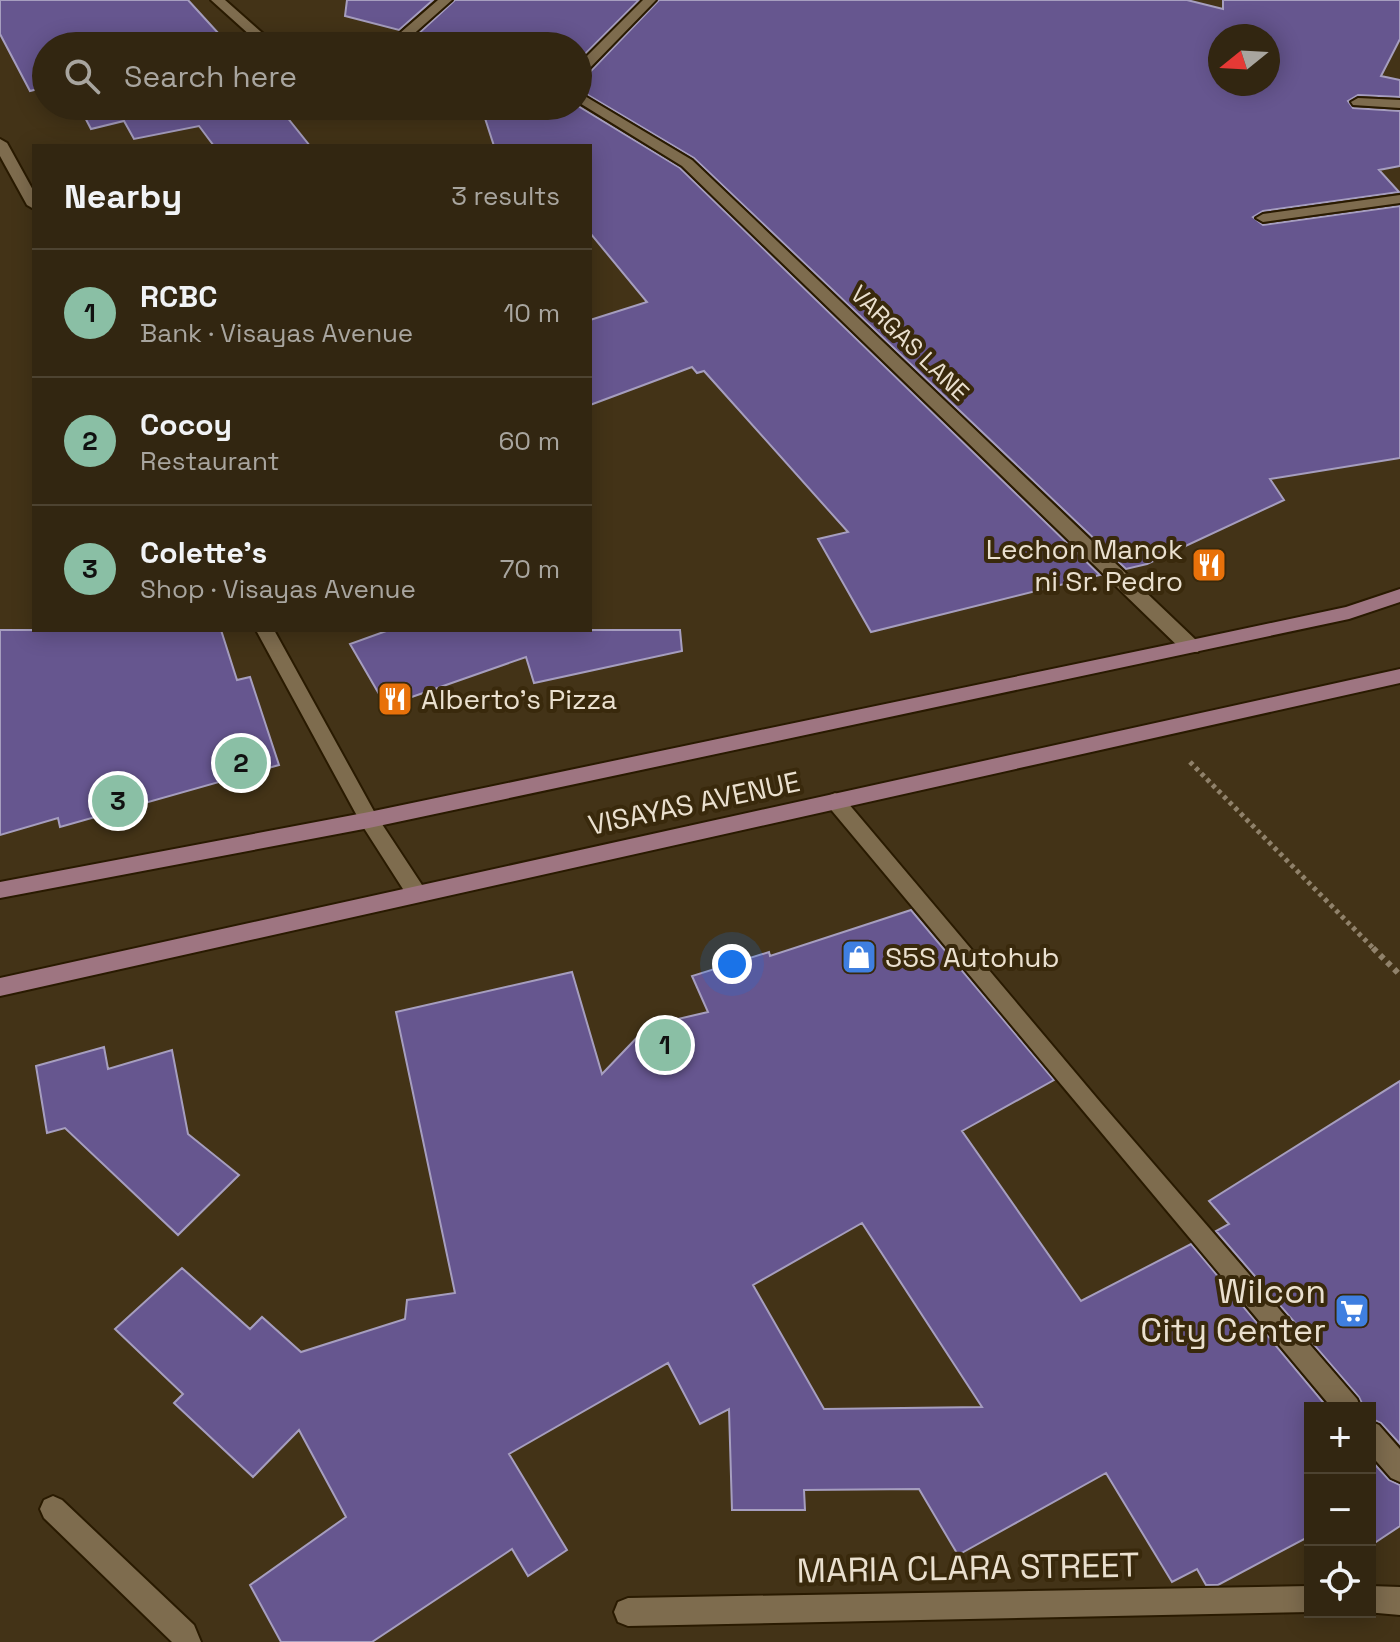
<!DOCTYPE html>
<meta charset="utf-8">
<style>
body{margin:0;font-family:"Space Grotesk",sans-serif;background:#3d321f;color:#f1f3f6}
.controls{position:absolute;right:24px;bottom:24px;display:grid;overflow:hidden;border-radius:0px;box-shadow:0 4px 20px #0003}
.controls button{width:72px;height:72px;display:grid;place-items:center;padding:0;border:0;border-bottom:2px solid #4d4331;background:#322611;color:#f1f3f6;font:40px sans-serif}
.compass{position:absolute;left:1208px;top:24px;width:72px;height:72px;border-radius:50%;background:#322611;box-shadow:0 4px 20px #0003;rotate:252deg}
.you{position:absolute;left:732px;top:964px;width:28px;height:28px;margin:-20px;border:6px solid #fff;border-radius:50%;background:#1a73e8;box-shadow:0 0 0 12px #1a73e833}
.badge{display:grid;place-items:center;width:52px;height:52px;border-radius:50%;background:#8abfa5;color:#111;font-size:26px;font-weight:700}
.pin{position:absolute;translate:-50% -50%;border:4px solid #fff;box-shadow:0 2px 8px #0006}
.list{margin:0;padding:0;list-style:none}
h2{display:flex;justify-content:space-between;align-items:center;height:104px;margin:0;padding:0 32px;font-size:34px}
h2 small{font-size:26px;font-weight:400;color:#a8a59f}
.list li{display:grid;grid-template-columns:52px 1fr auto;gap:24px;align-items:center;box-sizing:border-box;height:128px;padding:0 32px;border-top:2px solid #4d4331}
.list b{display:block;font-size:30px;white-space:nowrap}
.list p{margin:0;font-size:26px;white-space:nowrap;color:#a8a59f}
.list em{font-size:26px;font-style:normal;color:#a8a59f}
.icon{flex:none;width:44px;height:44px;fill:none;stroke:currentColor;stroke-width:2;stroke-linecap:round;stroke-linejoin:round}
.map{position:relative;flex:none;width:1400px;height:1642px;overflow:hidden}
.search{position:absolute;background:#322611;box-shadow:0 4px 20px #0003;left:32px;top:32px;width:560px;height:88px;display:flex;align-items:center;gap:20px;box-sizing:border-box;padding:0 28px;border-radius:44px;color:#a8a59f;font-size:30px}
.panel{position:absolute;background:#322611;box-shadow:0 4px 20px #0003;left:32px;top:144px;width:560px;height:488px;border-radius:0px}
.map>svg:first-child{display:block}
.building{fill:#66568f;stroke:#a69ebf;stroke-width:2;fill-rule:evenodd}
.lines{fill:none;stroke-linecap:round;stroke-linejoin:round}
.lane-casing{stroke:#291a00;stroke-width:4}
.street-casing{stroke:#291a00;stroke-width:4}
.secondary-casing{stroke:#291a00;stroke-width:4}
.path-far1{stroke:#90826b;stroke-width:5;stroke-dasharray:4 4;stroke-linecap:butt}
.path{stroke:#90826b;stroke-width:6;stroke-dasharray:5 5;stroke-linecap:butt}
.lane{fill:#7e6c4e;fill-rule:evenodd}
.street{fill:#7e6c4e;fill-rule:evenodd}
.secondary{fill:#9e7581;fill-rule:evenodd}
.labels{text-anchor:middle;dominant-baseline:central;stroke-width:8;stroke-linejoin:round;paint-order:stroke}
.far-street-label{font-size:24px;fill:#eae0cf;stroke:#39290c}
.poi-label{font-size:28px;fill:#eae0cf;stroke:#39290c;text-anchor:start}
.street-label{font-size:28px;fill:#eae0cf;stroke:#39290c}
.near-poi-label{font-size:34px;fill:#eae0cf;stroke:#39290c;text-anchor:end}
.near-street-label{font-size:34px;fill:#eae0cf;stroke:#39290c}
</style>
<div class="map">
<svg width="1400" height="1642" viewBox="0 0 1400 1642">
<rect width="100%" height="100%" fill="#433317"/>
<path class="building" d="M 0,0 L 188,0 L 230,46 L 46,46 L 46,87 L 30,91 L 0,34 Z
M 347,0 L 433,0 L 399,30 L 345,16 Z
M 455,0 L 639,0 L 578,61 L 578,46 L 460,46 L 417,35 Z
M 659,0 L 1187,0 L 1223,9 L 1223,0 L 1400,0 L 1400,39 L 1381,76 L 1400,80 L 1400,97 L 1358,95 L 1348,101 L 1353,108 L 1400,111 L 1400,166 L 1379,170 L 1399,192 L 1263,211 L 1253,217 L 1263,225 L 1400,206 L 1400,458 L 1270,479 L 1284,500 L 1147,564 L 1126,569 L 694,158 L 578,89 L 578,79 L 585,77 ZM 1220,36 L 1268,36 L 1268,84 L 1220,84 Z
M 79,106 L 278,106 L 310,146 L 214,146 L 199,126 L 134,139 L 124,121 L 91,129 Z
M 481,106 L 578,106 L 680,168 L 1100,575 L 871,632 L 818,539 L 848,532 L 704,371 L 697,373 L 692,367 L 590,405 L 590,320 L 647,302 L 590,233 L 590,146 L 494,146 Z
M 0,630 L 221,630 L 237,680 L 250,677 L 279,765 L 60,827 L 58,818 L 0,835 Z
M 389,630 L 680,630 L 682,651 L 534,683 L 526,657 L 386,706 L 350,644 Z
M 911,910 L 1054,1080 L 962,1131 L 1081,1301 L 1191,1244 L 1328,1408 L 1310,1408 L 1310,1544 L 1306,1538 L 1218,1585 L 1206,1585 L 1197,1569 L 1172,1582 L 1106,1473 L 958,1555 L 919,1489 L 804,1490 L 805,1510 L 732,1510 L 729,1409 L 700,1424 L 668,1363 L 509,1454 L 567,1550 L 528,1576 L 512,1549 L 372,1642 L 281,1642 L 250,1585 L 346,1517 L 299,1430 L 253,1477 L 174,1403 L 183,1394 L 115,1329 L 182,1268 L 250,1329 L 262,1317 L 301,1352 L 405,1319 L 407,1300 L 455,1293 L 396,1012 L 572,972 L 602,1074 L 648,1026 L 708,1012 L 692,976 L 769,952 L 770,956 ZM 862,1223 L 982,1407 L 824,1409 L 753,1285 Z
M 104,1047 L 108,1069 L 172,1050 L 188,1134 L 239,1175 L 178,1235 L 65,1128 L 47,1133 L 36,1066 Z
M 1400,1081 L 1400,1444 L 1381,1423 L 1370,1418 L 1370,1408 L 1364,1408 L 1359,1397 L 1216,1231 L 1229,1224 L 1209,1201 Z
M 1370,1459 L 1389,1480 L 1400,1485 L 1400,1526 L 1370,1546 Z"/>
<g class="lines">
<defs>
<path id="lane" d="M 211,0 L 225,0 L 277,46 L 262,46 Z
M 438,0 L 452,0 L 400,46 L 385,46 Z
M 835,793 L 842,796 L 1101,1103 L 1357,1399 L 1361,1408 L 1332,1408 L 828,806 L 825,801 L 828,796 Z
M 1370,1421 L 1379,1425 L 1400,1449 L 1400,1482 L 1391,1478 L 1370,1454 Z
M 53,1496 L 62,1500 L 194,1625 L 201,1642 L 172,1642 L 44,1518 L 40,1509 L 44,1500 Z"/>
<path id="street" d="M 643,0 L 656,0 L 583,75 L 578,76 L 578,65 Z
M 578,92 L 692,160 L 1198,642 L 1200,647 L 1198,652 L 1184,652 L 682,166 L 578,102 Z
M 1358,98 L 1400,100 L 1400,108 L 1353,105 L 1351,102 Z
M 0,139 L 7,143 L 34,192 L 34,209 L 27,205 L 0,156 Z
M 1400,195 L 1400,203 L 1263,222 L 1256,218 L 1263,214 Z
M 256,630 L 274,630 L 376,815 L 424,888 L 427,894 L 424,900 L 417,902 L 410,900 L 362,825 Z
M 1310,1586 L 1310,1612 L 628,1626 L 618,1622 L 614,1612 L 618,1602 L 628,1598 Z
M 1370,1586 L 1400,1587 L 1400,1615 L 1366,1612 L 1370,1612 Z"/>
<path id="secondary" d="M 1400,589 L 1400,602 L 1349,619 L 369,828 L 0,898 L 0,882 L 369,812 L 1191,640 L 1346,607 Z
M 1400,669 L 1400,683 L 0,996 L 0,978 Z"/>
</defs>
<use href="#lane" class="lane-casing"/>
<use href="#street" class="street-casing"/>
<use href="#secondary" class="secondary-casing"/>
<path class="path-far1" d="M 1190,762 L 1375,950"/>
<path class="path" d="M 1373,948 L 1400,975"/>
<use href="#lane" class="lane"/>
<use href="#street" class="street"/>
<use href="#secondary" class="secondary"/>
</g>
<defs>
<symbol id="restaurant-square" viewBox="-11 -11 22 22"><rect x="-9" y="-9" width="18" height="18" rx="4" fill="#e8710a" stroke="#39290c"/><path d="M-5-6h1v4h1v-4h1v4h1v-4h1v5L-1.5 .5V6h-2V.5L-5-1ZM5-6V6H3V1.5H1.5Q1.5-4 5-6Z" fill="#fff"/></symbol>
<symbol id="shop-square" viewBox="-11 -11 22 22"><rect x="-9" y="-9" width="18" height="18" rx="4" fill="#3f7fe0" stroke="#39290c"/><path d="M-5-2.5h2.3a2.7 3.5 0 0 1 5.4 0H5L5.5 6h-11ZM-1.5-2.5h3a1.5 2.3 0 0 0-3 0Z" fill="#fff"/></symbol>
<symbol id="supermarket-square" viewBox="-11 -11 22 22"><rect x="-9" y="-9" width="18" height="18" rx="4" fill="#3f7fe0" stroke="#39290c"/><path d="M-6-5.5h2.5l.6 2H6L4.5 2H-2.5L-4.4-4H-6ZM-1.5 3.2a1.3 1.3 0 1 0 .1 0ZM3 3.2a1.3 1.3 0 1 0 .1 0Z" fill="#fff"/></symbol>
</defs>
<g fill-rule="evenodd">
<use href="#restaurant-square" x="1189" y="545" width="40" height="40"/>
<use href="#restaurant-square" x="375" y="679" width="40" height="40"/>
<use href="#shop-square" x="839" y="937" width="40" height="40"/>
<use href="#supermarket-square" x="1332" y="1291" width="40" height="40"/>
</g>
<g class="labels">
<g class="far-street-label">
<text transform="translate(910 343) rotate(44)">VARGAS LANE</text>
</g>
<g class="poi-label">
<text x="1183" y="549" text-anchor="end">Lechon Manok<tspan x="1183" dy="32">ni Sr. Pedro</tspan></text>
<text x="421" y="699">Alberto's Pizza</text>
<text x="885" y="957">S5S Autohub</text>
</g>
<g class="street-label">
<text transform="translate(694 803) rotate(-12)">VISAYAS AVENUE</text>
</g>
<g class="near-poi-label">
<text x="1326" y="1291">Wilcon<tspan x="1326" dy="39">City Center</tspan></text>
</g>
<g class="near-street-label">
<text transform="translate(968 1568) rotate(-1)">MARIA CLARA STREET</text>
</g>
</g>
</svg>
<div class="controls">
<button>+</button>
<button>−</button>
<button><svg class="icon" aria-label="locate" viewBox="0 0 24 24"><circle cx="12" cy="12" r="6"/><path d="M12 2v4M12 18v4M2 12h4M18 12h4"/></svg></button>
</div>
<svg class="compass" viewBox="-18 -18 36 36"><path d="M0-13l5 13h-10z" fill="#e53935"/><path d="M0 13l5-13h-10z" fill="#a8a59f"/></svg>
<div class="you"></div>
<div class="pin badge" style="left:665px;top:1045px">1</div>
<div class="pin badge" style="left:241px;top:763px">2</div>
<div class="pin badge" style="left:118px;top:801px">3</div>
<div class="search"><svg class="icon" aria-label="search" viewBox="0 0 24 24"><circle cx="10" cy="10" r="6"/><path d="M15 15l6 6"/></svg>Search here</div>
<section class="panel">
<h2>Nearby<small>3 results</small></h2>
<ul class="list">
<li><span class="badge">1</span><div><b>RCBC</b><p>Bank · Visayas Avenue</p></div><em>10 m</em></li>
<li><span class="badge">2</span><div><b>Cocoy</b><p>Restaurant</p></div><em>60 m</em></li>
<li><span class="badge">3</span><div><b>Colette's</b><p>Shop · Visayas Avenue</p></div><em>70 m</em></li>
</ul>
</section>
</div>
